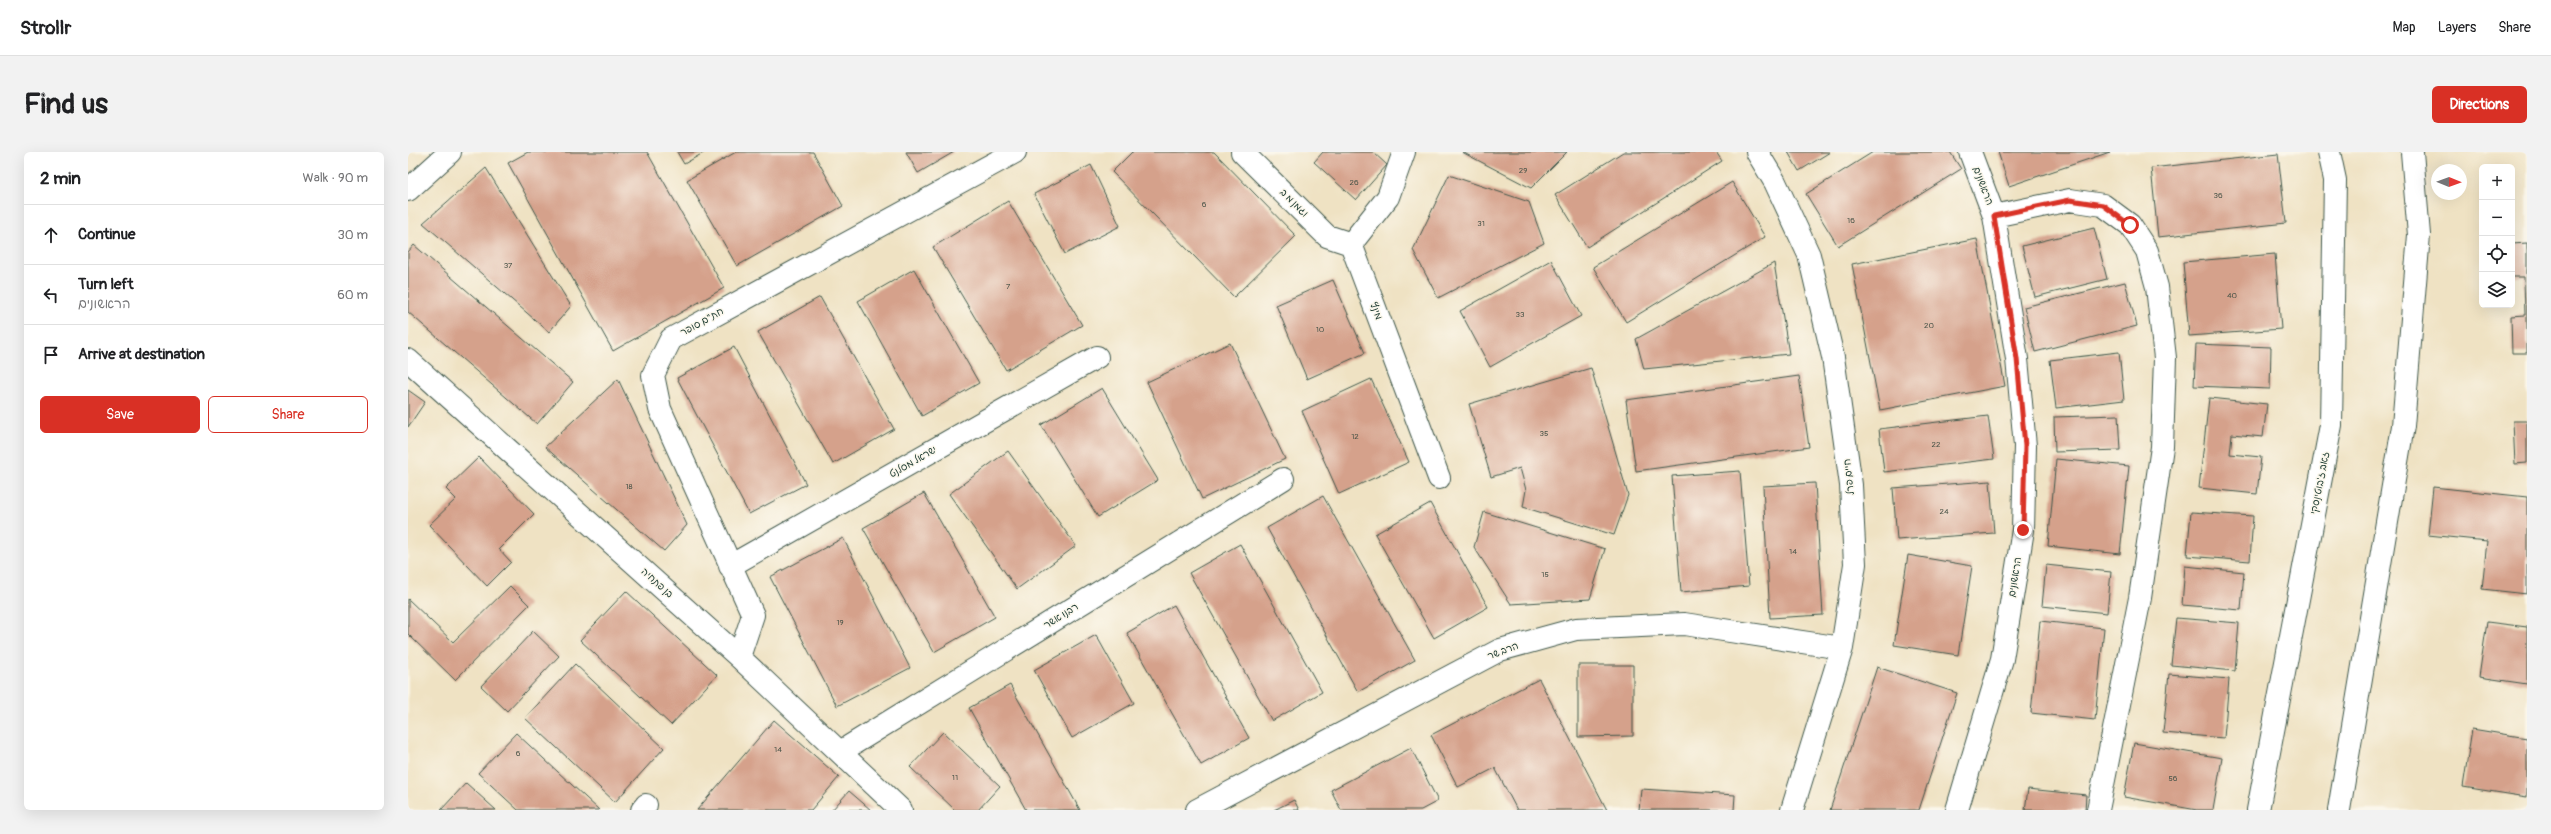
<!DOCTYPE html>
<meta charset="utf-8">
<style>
body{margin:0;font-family:Pangolin,"Playpen Sans Hebrew",sans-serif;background:#f2f2f2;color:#202124}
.controls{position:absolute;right:12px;top:12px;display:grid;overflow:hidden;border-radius:6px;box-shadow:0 4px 16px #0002}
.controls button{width:36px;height:36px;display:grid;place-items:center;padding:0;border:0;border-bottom:1px solid #e0e0e0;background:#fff;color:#202124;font:20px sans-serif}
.compass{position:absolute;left:2023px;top:12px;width:36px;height:36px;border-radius:50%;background:#fff;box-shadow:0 4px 16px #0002;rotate:91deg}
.stop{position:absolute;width:12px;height:12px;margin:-9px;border:3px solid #d93025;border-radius:50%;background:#fff}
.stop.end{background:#d93025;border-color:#fff;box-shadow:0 1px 4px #0008}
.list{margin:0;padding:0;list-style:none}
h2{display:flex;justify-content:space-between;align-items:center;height:52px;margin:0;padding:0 16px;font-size:17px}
h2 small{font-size:13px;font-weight:400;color:#757577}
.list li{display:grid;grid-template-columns:26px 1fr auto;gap:12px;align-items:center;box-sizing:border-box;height:60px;padding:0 16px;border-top:1px solid #e0e0e0}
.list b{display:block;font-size:15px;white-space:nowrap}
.list p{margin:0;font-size:13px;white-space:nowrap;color:#757577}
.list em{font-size:13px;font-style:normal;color:#757577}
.actions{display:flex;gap:8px;padding:12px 16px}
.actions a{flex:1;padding:9px 0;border:1px solid #d93025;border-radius:6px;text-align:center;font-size:14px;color:#d93025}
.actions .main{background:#d93025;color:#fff}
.icon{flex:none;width:22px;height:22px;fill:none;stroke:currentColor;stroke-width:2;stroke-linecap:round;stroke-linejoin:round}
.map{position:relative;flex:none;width:2119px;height:658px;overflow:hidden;border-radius:6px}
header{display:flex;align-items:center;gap:24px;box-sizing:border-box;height:56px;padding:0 20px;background:#fff;border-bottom:1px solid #e0e0e0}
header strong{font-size:19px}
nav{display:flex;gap:22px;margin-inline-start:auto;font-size:14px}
.intro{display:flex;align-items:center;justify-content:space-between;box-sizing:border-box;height:96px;padding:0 24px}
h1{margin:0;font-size:28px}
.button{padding:10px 18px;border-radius:6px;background:#d93025;color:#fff;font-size:14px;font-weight:700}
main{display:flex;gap:24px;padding:0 24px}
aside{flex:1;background:#fff;border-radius:6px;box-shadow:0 4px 16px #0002}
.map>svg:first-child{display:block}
.building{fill:#d5a18b}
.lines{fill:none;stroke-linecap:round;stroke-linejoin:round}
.minor-casing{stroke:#3e5649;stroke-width:24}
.tertiary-casing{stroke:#3e5649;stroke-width:24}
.primary-casing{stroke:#3e5649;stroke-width:24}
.minor{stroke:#fff;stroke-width:22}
.tertiary{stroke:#fff;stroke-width:22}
.primary{stroke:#fff;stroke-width:22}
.route{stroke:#d93025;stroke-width:5}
.labels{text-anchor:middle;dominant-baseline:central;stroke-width:3;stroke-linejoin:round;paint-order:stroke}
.number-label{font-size:8px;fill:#4c564a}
.street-label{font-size:10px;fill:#1f3d34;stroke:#fbf7ec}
</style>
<header>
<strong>Strollr</strong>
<nav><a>Map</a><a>Layers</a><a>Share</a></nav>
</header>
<div class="intro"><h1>Find us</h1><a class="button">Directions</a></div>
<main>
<aside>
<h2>2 min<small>Walk · 90 m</small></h2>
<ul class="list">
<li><svg class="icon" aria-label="ahead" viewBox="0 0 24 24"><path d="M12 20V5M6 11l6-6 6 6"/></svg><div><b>Continue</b></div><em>30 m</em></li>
<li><svg class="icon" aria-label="left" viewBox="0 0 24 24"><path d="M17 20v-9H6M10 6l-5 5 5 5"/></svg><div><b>Turn left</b><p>הראשונים</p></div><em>60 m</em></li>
<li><svg class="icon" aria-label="arrive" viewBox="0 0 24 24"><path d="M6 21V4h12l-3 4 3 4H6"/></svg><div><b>Arrive at destination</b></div></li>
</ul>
<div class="actions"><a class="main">Save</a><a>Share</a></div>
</aside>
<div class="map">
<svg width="2119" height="658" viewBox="0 0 2119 658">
<rect width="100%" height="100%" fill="#fbf7ec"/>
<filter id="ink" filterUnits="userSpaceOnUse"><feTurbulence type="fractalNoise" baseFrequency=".025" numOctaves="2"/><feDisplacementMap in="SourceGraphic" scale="8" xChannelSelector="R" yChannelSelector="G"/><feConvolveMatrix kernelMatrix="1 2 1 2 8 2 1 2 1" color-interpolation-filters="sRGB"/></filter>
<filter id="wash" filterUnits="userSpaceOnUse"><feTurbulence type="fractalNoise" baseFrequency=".012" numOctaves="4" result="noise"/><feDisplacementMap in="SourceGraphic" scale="16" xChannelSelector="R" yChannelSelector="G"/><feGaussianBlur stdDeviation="0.9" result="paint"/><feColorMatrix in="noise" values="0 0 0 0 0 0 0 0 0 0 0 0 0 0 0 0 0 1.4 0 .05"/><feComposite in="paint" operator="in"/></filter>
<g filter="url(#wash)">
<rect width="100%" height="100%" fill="#efe2c3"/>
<g id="blocks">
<path class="building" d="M 120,0 L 239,0 L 316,136 L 205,199 L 100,11 Z
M 269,0 L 297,0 L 276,12 Z
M 328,0 L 405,0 L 435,54 L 329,114 L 279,28 Z
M 498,0 L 546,0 L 510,21 Z
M 724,0 L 806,0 L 888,84 L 826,145 L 704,20 Z
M 915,0 L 965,0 L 979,13 L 948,48 L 906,10 Z
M 1054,0 L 1159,0 L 1123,36 Z
M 1215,0 L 1308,0 L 1314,9 L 1179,95 L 1147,43 Z
M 1380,0 L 1422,0 L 1391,19 Z
M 1465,0 L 1542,0 L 1553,17 L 1430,94 L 1398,42 Z
M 1590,0 L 1702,0 L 1601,34 Z
M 1870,2 L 1878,71 L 1750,85 L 1743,16 Z
M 683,13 L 712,74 L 657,102 L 626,42 Z
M 78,16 L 163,154 L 141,180 L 15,71 Z
M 1041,23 L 1121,50 L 1136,91 L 1030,146 L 1005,98 Z
M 1324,30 L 1357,85 L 1218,170 L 1185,115 Z
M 600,49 L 674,173 L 598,218 L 525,95 Z
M 1686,76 L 1699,127 L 1627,145 L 1614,94 Z
M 1569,87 L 1597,234 L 1472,258 L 1444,112 Z
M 2119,91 L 2119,201 L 2104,201 L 2103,164 L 2117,163 L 2116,125 L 2104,125 L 2104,92 Z
M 6,93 L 165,230 L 129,272 L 0,160 L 0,100 Z
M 1867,102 L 1873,177 L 1781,184 L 1775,110 Z
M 1143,108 L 1173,164 L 1082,215 L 1052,159 Z
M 1366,111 L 1381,202 L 1236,217 L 1228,187 Z
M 506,117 L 571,231 L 514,264 L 450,149 Z
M 925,128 L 957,201 L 899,227 L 868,153 Z
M 1717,130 L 1729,174 L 1627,200 L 1616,155 Z
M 412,145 L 486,277 L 425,312 L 350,180 Z
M 822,191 L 877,307 L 794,347 L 739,230 Z
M 1788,192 L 1863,195 L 1862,237 L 1786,234 Z
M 326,195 L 398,332 L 341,362 L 269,226 Z
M 1711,200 L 1716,248 L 1648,256 L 1642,208 Z
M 1183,216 L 1220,343 L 1206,383 L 1115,355 L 1118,338 L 1112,316 L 1083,325 L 1061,252 Z
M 1391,224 L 1401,295 L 1228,319 L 1218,248 Z
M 210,227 L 279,373 L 256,399 L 137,295 Z
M 963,227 L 1001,310 L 931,342 L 894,259 Z
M 694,236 L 750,328 L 690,365 L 633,273 Z
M 0,238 L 17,250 L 0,275 Z
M 1801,246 L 1859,252 L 1855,285 L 1824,282 L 1822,302 L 1853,305 L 1849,342 L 1791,336 Z
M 1710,263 L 1712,298 L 1647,300 L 1646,265 Z
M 1580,264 L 1586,307 L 1476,320 L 1471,277 Z
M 2105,269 L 2119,269 L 2119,311 L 2107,312 Z
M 600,299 L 668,394 L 609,437 L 541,342 Z
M 71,305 L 126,362 L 91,397 L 103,410 L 79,434 L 21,373 L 48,347 L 38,337 Z
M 1648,307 L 1721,314 L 1712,402 L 1640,394 Z
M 1332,319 L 1341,434 L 1273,440 L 1264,324 Z
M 1582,329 L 1586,381 L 1489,388 L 1485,336 Z
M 1407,331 L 1415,463 L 1362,466 L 1355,334 Z
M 2025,335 L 2119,345 L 2119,442 L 2074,437 L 2079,389 L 2020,383 Z
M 516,341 L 587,465 L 526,500 L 455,376 Z
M 915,344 L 1007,508 L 950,540 L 859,376 Z
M 1022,351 L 1080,455 L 1026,486 L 967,382 Z
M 1076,360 L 1197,397 L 1182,447 L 1103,452 L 1066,395 Z
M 1783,360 L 1845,364 L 1842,409 L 1779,404 Z
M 435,386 L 502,516 L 429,554 L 362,425 Z
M 832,392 L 914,540 L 864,569 L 781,421 Z
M 1500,403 L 1564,414 L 1550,503 L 1486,493 Z
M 1638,413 L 1703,420 L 1699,461 L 1634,454 Z
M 1777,414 L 1836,420 L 1833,458 L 1774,453 Z
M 102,434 L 121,453 L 47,528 L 0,482 L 0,447 L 45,490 Z
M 218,439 L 309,523 L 263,573 L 172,488 Z
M 766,453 L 841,586 L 793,613 L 719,481 Z
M 1768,466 L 1831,471 L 1827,519 L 1763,513 Z
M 1632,469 L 1696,476 L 1687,568 L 1623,561 Z
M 2079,470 L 2119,475 L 2119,532 L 2071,525 Z
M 125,479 L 151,504 L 99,559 L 73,534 Z
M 688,483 L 726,551 L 664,586 L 626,518 Z
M 167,512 L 256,596 L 207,650 L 117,566 Z
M 1170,513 L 1225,513 L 1225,584 L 1170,585 Z
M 1469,515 L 1549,541 L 1511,658 L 1422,658 Z
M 1761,522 L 1821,527 L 1816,586 L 1755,581 Z
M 1131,527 L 1199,658 L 1109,658 L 1087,616 L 1050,635 L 1023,583 Z
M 602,533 L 672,658 L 618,658 L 561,556 Z
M 366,568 L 431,625 L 403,658 L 289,658 Z
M 2064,577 L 2119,586 L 2119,645 L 2055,635 Z
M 535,580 L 592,634 L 570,658 L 547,658 L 502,615 Z
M 108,581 L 191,658 L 110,658 L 70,621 Z
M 1726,591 L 1814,606 L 1805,658 L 1789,658 L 1716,645 Z
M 1003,596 L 1030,649 L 1013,658 L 933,658 L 923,638 Z
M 58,631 L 88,658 L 33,658 Z
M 1233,637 L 1327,643 L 1326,658 L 1231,658 Z
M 1620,637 L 1678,643 L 1677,658 L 1617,658 Z
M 441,639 L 463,658 L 424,658 Z
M 886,648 L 891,658 L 866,658 Z"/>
</g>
</g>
<g filter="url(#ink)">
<use href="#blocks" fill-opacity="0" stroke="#3e5649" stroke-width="1"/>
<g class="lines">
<defs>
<path id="minor" d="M 834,0 L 919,84 L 943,92
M 1349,0 L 1367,30 L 1401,103 L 1425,205 L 1443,333 L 1447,412 L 1434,496 L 1384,658
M 1586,64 L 1662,48 L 1695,53 L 1722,73 L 1739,99 L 1749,135 L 1757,206 L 1754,295 L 1732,446 L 1690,658
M 943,92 L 1031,326
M 943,92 L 980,45 L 996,0
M 0,208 L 331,505 L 493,658
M 322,414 L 689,205
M 331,505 L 345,463 L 252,257 L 245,223 L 263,187 L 607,0
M 432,600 L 875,327
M 234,658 L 238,653
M 789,658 L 1092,498 L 1168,477 L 1276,472 L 1434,496
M 1549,658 L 1594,507 L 1615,378 L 1617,294 L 1609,207 L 1586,64 L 1562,0"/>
<path id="tertiary" d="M 0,38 L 42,0"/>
<path id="primary" d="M 1850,658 L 1923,273 L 1927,28 L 1921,0
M 1931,658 L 1995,274 L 2011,83 L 2004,0"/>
</defs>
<use href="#minor" class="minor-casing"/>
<use href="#tertiary" class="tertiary-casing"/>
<use href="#primary" class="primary-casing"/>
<use href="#minor" class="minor"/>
<use href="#tertiary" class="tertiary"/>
<use href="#primary" class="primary"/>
</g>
</g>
<g class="lines" filter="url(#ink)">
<path class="route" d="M 1615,378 L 1617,294 L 1609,207 L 1586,64 L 1662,48 L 1695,53 L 1722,73"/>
</g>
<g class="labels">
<g class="number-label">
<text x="1115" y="18">29</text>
<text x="946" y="30">26</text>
<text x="1810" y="43">36</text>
<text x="796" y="52">6</text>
<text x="1443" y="68">16</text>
<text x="1073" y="71">31</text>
<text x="100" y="113">37</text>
<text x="600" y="134">7</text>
<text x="1824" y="143">40</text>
<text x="1112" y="162">33</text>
<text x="1521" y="173">20</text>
<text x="912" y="177">10</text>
<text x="1136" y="281">35</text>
<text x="947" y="284">12</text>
<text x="1528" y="292">22</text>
<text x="221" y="334">18</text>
<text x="1536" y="359">24</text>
<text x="1385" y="399">14</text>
<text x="1137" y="422">15</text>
<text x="432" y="470">19</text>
<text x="370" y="597">14</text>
<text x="110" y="601">6</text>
<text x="547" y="625">11</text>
<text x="1765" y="626">56</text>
</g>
<g class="street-label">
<text transform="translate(1575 34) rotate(69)">הראשונים</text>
<text transform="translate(886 51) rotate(45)">וגמן מ ב</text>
<text transform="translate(968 159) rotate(69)">מינץ</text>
<text transform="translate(294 170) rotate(-29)">חת"ם סופר</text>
<text transform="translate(505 310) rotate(-30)">ישראל מסלנט</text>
<text transform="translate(1441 325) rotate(-96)">חיים פרל</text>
<text transform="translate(1912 331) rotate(-79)">זאב ז'בוטינסקי</text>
<text transform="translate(1607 425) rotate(-81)">הראשונים</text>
<text transform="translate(249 431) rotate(42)">בן פתחיה</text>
<text transform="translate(653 464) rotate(-32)">רבנו אשר</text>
<text transform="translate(1095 499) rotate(-21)">הרב שר</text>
</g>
</g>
</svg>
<div class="controls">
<button>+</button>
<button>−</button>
<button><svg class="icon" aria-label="locate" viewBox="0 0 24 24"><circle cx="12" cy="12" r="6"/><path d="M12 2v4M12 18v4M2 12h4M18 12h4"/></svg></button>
<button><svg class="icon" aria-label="layers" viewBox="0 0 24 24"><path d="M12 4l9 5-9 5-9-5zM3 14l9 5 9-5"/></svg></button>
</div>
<svg class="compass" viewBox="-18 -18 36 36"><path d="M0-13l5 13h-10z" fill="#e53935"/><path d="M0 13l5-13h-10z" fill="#757577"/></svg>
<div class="stop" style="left:1722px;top:73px"></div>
<div class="stop end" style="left:1615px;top:378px"></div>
</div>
</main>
